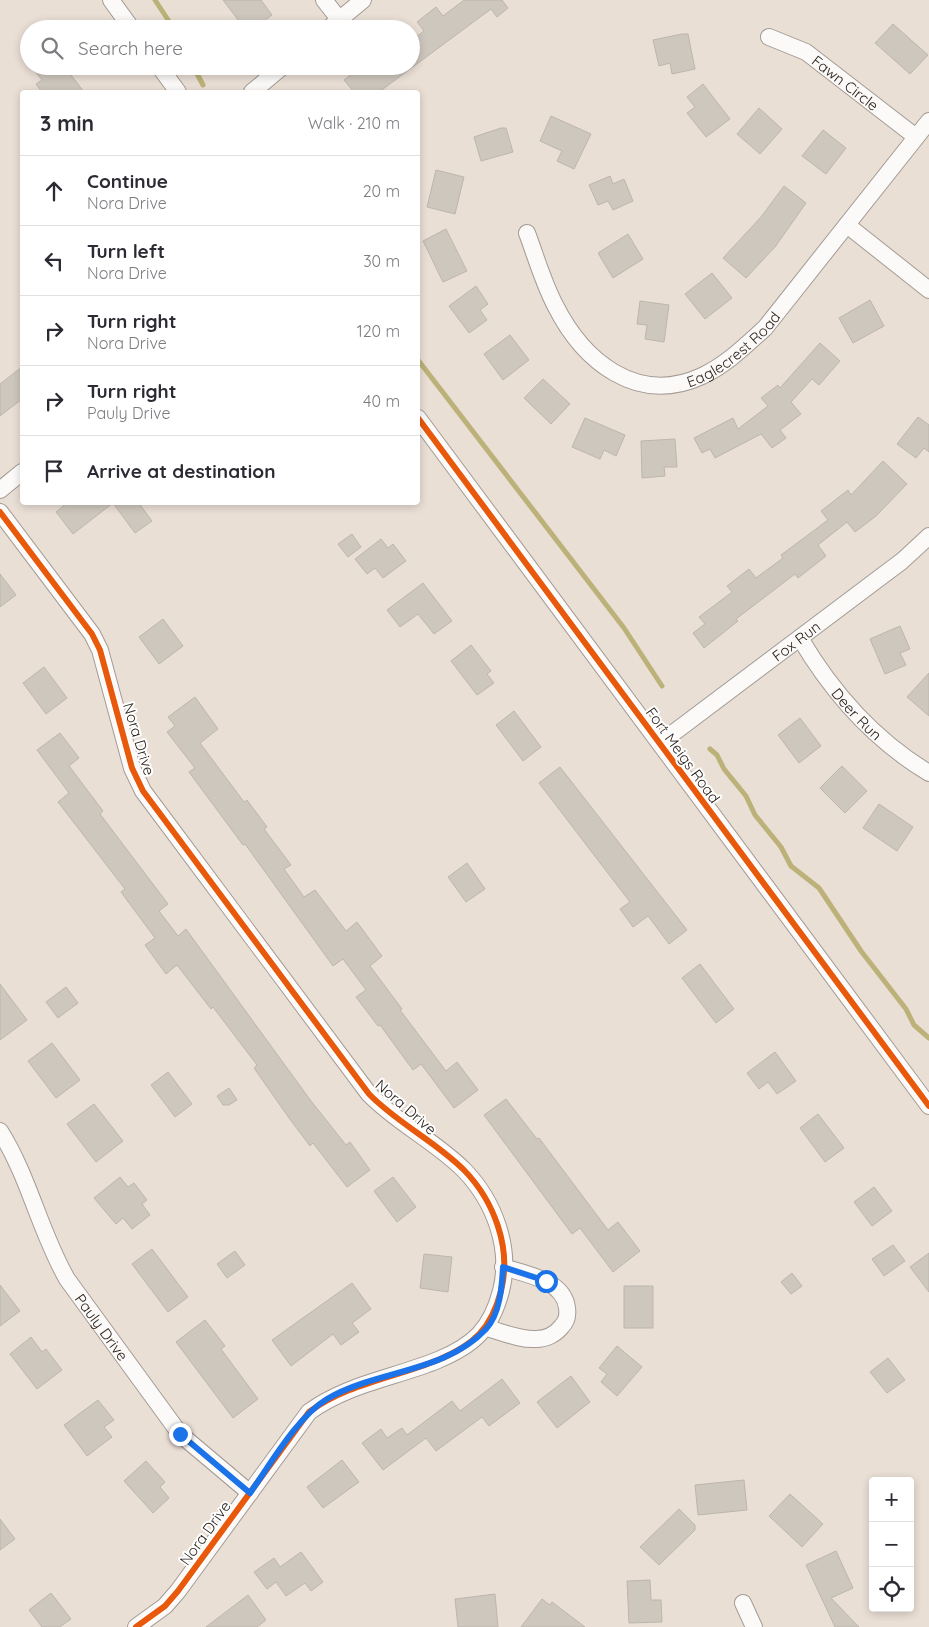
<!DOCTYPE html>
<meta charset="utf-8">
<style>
body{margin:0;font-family:Quicksand,sans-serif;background:#f2f2f3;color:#2b2b33}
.controls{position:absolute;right:15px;bottom:15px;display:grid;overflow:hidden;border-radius:5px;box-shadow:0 2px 8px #0003}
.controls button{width:45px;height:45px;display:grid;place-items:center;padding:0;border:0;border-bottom:1px solid #e1e1e2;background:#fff;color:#2b2b33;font:25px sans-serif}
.stop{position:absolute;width:15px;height:15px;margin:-11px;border:4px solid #1a73e8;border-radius:50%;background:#fff}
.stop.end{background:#1a73e8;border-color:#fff;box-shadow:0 1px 5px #0008}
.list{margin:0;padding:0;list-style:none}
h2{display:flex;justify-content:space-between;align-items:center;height:65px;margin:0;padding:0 20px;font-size:21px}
h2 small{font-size:16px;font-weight:400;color:#7c7c81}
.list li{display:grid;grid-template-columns:32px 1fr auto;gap:15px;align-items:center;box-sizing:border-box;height:70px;padding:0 20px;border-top:1px solid #e1e1e2}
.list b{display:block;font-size:19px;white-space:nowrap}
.list p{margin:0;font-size:16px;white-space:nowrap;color:#7c7c81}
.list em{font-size:16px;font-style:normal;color:#7c7c81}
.icon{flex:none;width:28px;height:28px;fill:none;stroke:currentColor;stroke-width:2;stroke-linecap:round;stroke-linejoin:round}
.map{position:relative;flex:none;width:929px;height:1627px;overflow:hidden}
.search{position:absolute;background:#fff;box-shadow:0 2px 8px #0003;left:20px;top:20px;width:400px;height:55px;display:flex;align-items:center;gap:12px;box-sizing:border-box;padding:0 18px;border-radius:28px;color:#7c7c81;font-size:19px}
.panel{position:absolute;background:#fff;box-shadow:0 2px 8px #0003;left:20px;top:90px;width:400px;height:415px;border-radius:5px}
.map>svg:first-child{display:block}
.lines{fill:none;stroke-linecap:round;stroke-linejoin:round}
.stream{stroke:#bcb279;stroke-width:5}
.building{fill:#cec7be;stroke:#bdb6ae}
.minor-casing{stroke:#a39b94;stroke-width:18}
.minor{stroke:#fcfaf9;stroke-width:16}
.cycleway-casing{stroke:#fff;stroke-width:9}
.cycleway{stroke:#e8590c;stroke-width:6}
.route{stroke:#1a73e8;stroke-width:6}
.labels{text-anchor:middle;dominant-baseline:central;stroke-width:4;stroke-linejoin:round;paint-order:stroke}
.street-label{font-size:15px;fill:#29211b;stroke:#fff}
</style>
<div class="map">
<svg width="929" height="1627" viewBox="0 0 929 1627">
<rect width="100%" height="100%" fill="#eadfd5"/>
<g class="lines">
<path class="stream" d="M 155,0 L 174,29
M 193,66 L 203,85
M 418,360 L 624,628 L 662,686
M 710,749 L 717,755 L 724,769 L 746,796 L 755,815 L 781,847 L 791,866 L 819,888 L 861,951 L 906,1009 L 914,1025 L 929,1038"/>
</g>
<path class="building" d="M 223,0 L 261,0 L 272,15 L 253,29 L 245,29 Z
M 464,0 L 502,0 L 508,8 L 497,17 L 491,9 L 379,92 L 354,92 L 344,80 L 362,66 L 411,66 L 411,41 L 424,31 L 417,22 L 436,7 L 443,16 Z
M 893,24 L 928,55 L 910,74 L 875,43 Z
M 682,34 L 688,34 L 695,69 L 672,74 L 670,63 L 659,66 L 653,40 Z
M 31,66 L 64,66 L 84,92 L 42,92 L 36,84 L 42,80 Z
M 703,84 L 730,119 L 706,137 L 687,113 L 695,107 L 687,97 Z
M 759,108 L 782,129 L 760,154 L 737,134 Z
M 551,116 L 591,134 L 574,169 L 557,161 L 562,151 L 540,141 Z
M 501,128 L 506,128 L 513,152 L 481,161 L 474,137 Z
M 823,130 L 846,148 L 826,174 L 802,156 Z
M 436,170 L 464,177 L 455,214 L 427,207 Z
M 610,176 L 613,184 L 624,179 L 633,201 L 613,210 L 608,201 L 598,205 L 589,185 Z
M 784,186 L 806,203 L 775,247 L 746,278 L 723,258 L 761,217 Z
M 446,229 L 467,271 L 443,282 L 423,241 Z
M 628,234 L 643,259 L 613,278 L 598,253 Z
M 712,273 L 732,298 L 705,319 L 685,294 Z
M 476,286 L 488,304 L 480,310 L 487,320 L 469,333 L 449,306 Z
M 870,300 L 884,326 L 853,343 L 839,318 Z
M 640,301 L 669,305 L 664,342 L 645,339 L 647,325 L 637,324 Z
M 510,335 L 529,360 L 503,380 L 484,354 Z
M 820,343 L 840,361 L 819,385 L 812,379 L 791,402 L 801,414 L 780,430 L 786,438 L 772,448 L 761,434 L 715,458 L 710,449 L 702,453 L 694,438 L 733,418 L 738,429 L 768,406 L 761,398 L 778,385 L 780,388 Z
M 22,367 L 22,399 L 0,416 L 0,384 Z
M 543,379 L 570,404 L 551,424 L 524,398 Z
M 918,417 L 929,425 L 929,452 L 924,448 L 916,458 L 897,444 Z
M 585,418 L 625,435 L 616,456 L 604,450 L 600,459 L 572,447 Z
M 675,439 L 677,467 L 664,467 L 665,476 L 642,478 L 641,441 Z
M 883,461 L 907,484 L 876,516 L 855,532 L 847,522 L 818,545 L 826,556 L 798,578 L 795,574 L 736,619 L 738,621 L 704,648 L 693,633 L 705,624 L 699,617 L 732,592 L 727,586 L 749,569 L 756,578 L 783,558 L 781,555 L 828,520 L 821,511 L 848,490 L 851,495 Z
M 68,502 L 138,502 L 152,521 L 135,533 L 113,503 L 73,534 L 56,512 Z
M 352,534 L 361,547 L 348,557 L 338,544 Z
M 381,539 L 388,548 L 393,544 L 406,561 L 383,578 L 375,568 L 367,574 L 355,559 Z
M 0,574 L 16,595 L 0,607 Z
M 423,583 L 452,621 L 434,634 L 418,614 L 400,627 L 387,610 Z
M 163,619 L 183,646 L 159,664 L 139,637 Z
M 900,626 L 910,649 L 900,653 L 906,665 L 885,674 L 870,639 Z
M 471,645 L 491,671 L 487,674 L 494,683 L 477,695 L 451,661 Z
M 44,667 L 67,698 L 46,714 L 23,683 Z
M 929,673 L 929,716 L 907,697 Z
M 195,697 L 218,729 L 200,743 L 244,802 L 247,800 L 267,827 L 264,829 L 291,865 L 284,869 L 304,897 L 315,890 L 346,931 L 357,922 L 382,956 L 370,966 L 402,1009 L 400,1010 L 446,1071 L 457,1062 L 478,1090 L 454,1108 L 421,1064 L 413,1070 L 380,1025 L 378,1026 L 356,997 L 366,990 L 343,959 L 333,966 L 245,844 L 243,845 L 189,772 L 195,768 L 167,732 L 175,726 L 168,717 Z
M 514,711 L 541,747 L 523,761 L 496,725 Z
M 800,718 L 821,746 L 799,763 L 778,735 Z
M 60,733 L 79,758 L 69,766 L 103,811 L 100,814 L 168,904 L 159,911 L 178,936 L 186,929 L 311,1101 L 346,1145 L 350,1142 L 370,1170 L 347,1187 L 313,1143 L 310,1146 L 289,1118 L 254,1068 L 257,1065 L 213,1007 L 211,1009 L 177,965 L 166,974 L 145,945 L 155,938 L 121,892 L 125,889 L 58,802 L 69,793 L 37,750 Z
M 842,766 L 867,791 L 845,813 L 820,788 Z
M 560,767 L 687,930 L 669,944 L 648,916 L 633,927 L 620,909 L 630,902 L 539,783 Z
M 879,804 L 913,827 L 897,851 L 863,828 Z
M 467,863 L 485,889 L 466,902 L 448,877 Z
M 700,964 L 734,1009 L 716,1023 L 682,978 Z
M 0,984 L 27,1020 L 0,1040 Z
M 66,987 L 78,1003 L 58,1018 L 46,1002 Z
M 52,1043 L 80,1080 L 56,1098 L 28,1061 Z
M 775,1052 L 796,1081 L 777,1094 L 768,1082 L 759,1089 L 747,1073 Z
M 168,1072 L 192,1104 L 175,1117 L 151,1085 Z
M 229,1088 L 237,1100 L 229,1105 L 223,1105 L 217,1096 Z
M 506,1099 L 537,1139 L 539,1138 L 608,1230 L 618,1222 L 640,1251 L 613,1272 L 580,1228 L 572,1234 L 484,1115 Z
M 94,1104 L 123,1141 L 96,1162 L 67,1124 Z
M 818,1114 L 844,1148 L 825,1162 L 800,1128 Z
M 120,1177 L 128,1187 L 134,1183 L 147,1200 L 142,1204 L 150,1215 L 132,1229 L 123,1218 L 116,1224 L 94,1198 Z
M 393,1177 L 416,1207 L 397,1222 L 374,1191 Z
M 874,1187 L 892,1211 L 872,1226 L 854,1202 Z
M 893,1245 L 905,1261 L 884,1276 L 872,1259 Z
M 152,1249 L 188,1297 L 168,1312 L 132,1264 Z
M 235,1251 L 245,1265 L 227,1278 L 217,1264 Z
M 929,1253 L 929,1292 L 910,1267 Z
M 424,1254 L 452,1257 L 448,1292 L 420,1288 Z
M 792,1273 L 802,1286 L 791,1294 L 781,1282 Z
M 352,1283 L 371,1309 L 352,1323 L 359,1332 L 341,1345 L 333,1334 L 291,1366 L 272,1340 Z
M 0,1285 L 20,1311 L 0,1326 Z
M 624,1286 L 653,1286 L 653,1328 L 624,1328 Z
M 205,1320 L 225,1346 L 221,1349 L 258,1399 L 233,1418 L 176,1342 Z
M 31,1337 L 42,1352 L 46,1349 L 62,1370 L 37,1389 L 10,1354 Z
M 617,1346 L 642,1367 L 617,1396 L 601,1382 L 607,1374 L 599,1368 Z
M 888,1358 L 905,1380 L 887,1393 L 870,1372 Z
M 571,1376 L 590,1402 L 557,1428 L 537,1402 Z
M 502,1379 L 520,1403 L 489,1426 L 482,1417 L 436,1451 L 426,1438 L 383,1470 L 362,1443 L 381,1429 L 387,1438 L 402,1428 L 407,1435 L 452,1401 L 460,1411 Z
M 98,1400 L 114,1420 L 104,1427 L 112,1437 L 87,1456 L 64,1425 Z
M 342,1460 L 359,1482 L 323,1508 L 307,1487 Z
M 146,1461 L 165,1482 L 160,1487 L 169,1498 L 153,1513 L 124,1481 Z
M 744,1480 L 747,1510 L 698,1515 L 695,1485 Z
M 790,1494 L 823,1524 L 802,1547 L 769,1516 Z
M 679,1509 L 695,1525 L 695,1530 L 659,1565 L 640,1547 Z
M 0,1519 L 15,1539 L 0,1550 Z
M 836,1551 L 853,1588 L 831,1598 L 859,1627 L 835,1627 L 806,1565 Z
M 301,1552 L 323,1582 L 311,1591 L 305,1583 L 286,1596 L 276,1582 L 267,1589 L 254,1572 L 274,1558 L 280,1567 Z
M 650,1580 L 651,1600 L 661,1600 L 662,1622 L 629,1623 L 627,1581 Z
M 51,1593 L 71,1619 L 60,1627 L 42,1627 L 29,1610 Z
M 495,1594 L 498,1627 L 458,1627 L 455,1599 Z
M 248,1595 L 266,1620 L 257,1627 L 206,1627 Z
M 542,1599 L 550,1605 L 552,1602 L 585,1627 L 521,1627 Z"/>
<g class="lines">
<defs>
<g id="minor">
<path d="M 111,0 L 132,29"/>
<path d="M 324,0 L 339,19"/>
<path d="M 328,29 L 363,0"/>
<path id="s1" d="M 769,37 L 806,52 L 916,137"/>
<path d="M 159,66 L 178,92"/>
<path d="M 252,92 L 283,66"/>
<path d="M 847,225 L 929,290"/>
<path id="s2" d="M 527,233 C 536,257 543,282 555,305 C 583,361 637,406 702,376 C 726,365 745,346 765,328 L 929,121"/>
<path d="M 418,418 L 929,1106"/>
<path d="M 0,490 L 22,472"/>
<path d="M 0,512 L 92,634 L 100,650 L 132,768 L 143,791 L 369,1094 C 397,1123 435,1141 464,1170 C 494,1201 512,1248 501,1291 C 491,1329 474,1345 438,1360 C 394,1378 347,1384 309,1412 L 178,1591 L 165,1606 L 136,1627"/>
<path id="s3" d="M 800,638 C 833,694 874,740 929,773"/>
<path id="s4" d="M 660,743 L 902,561 L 929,536"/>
<path id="s5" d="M 0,1131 C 29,1177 40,1232 67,1279 L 180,1434 L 250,1493"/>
<path d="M 487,1328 C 502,1332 520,1340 536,1339 C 546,1339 556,1334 562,1326 C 567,1321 568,1315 567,1308 C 564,1280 525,1274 503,1267"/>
<path d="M 743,1603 L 754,1627"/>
</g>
</defs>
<use href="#minor" class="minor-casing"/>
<use href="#minor" class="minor"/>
<defs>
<path id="cycleway" d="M 418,418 L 929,1106
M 0,512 L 92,634 L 100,650 L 132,768 L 143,791 L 369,1094 C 397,1123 435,1141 464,1170 C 494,1201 512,1248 501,1291 C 491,1329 474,1345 438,1360 C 394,1378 347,1384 309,1412 L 178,1591 L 165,1606 L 136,1627"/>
</defs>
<use href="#cycleway" class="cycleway-casing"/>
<use href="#cycleway" class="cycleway"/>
</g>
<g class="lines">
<path class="route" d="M 180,1434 L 250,1493 C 270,1465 298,1416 327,1399 C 376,1370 445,1373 486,1329 C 500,1314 502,1286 503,1267 L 546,1281"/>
</g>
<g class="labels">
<g class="street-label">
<text stroke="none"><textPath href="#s1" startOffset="90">Fawn Circle</textPath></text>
<text stroke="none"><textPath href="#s2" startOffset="301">Eaglecrest Road</textPath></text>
<text stroke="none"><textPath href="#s4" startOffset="170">Fox Run</textPath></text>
<text stroke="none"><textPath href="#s3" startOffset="95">Deer Run</textPath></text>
<text transform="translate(139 739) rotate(73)">Nora Drive</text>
<text transform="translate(683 755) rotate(54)">Fort Meigs Road</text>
<text transform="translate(406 1107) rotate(41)">Nora Drive</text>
<text stroke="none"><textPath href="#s5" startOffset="222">Pauly Drive</textPath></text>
<text transform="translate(205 1533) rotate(-54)">Nora Drive</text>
</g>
</g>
</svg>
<div class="controls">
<button>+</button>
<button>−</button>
<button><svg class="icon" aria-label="locate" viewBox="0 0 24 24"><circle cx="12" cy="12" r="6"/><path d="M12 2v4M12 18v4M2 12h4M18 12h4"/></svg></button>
</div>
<div class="stop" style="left:546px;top:1281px"></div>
<div class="stop end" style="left:180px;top:1434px"></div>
<div class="search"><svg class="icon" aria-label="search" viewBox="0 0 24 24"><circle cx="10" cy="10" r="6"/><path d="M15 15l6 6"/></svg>Search here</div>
<section class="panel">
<h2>3 min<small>Walk · 210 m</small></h2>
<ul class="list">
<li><svg class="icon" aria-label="ahead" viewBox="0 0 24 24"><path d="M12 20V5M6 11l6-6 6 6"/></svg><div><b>Continue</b><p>Nora Drive</p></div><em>20 m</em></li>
<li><svg class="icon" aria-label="left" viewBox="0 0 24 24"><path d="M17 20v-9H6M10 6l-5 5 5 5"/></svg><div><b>Turn left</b><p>Nora Drive</p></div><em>30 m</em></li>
<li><svg class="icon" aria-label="right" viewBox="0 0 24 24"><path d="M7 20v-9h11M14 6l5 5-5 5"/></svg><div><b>Turn right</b><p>Nora Drive</p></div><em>120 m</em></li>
<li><svg class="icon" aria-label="right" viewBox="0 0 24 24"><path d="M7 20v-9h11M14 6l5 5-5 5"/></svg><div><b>Turn right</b><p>Pauly Drive</p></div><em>40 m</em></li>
<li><svg class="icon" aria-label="arrive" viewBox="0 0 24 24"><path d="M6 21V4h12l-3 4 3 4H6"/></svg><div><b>Arrive at destination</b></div></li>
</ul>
</section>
</div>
